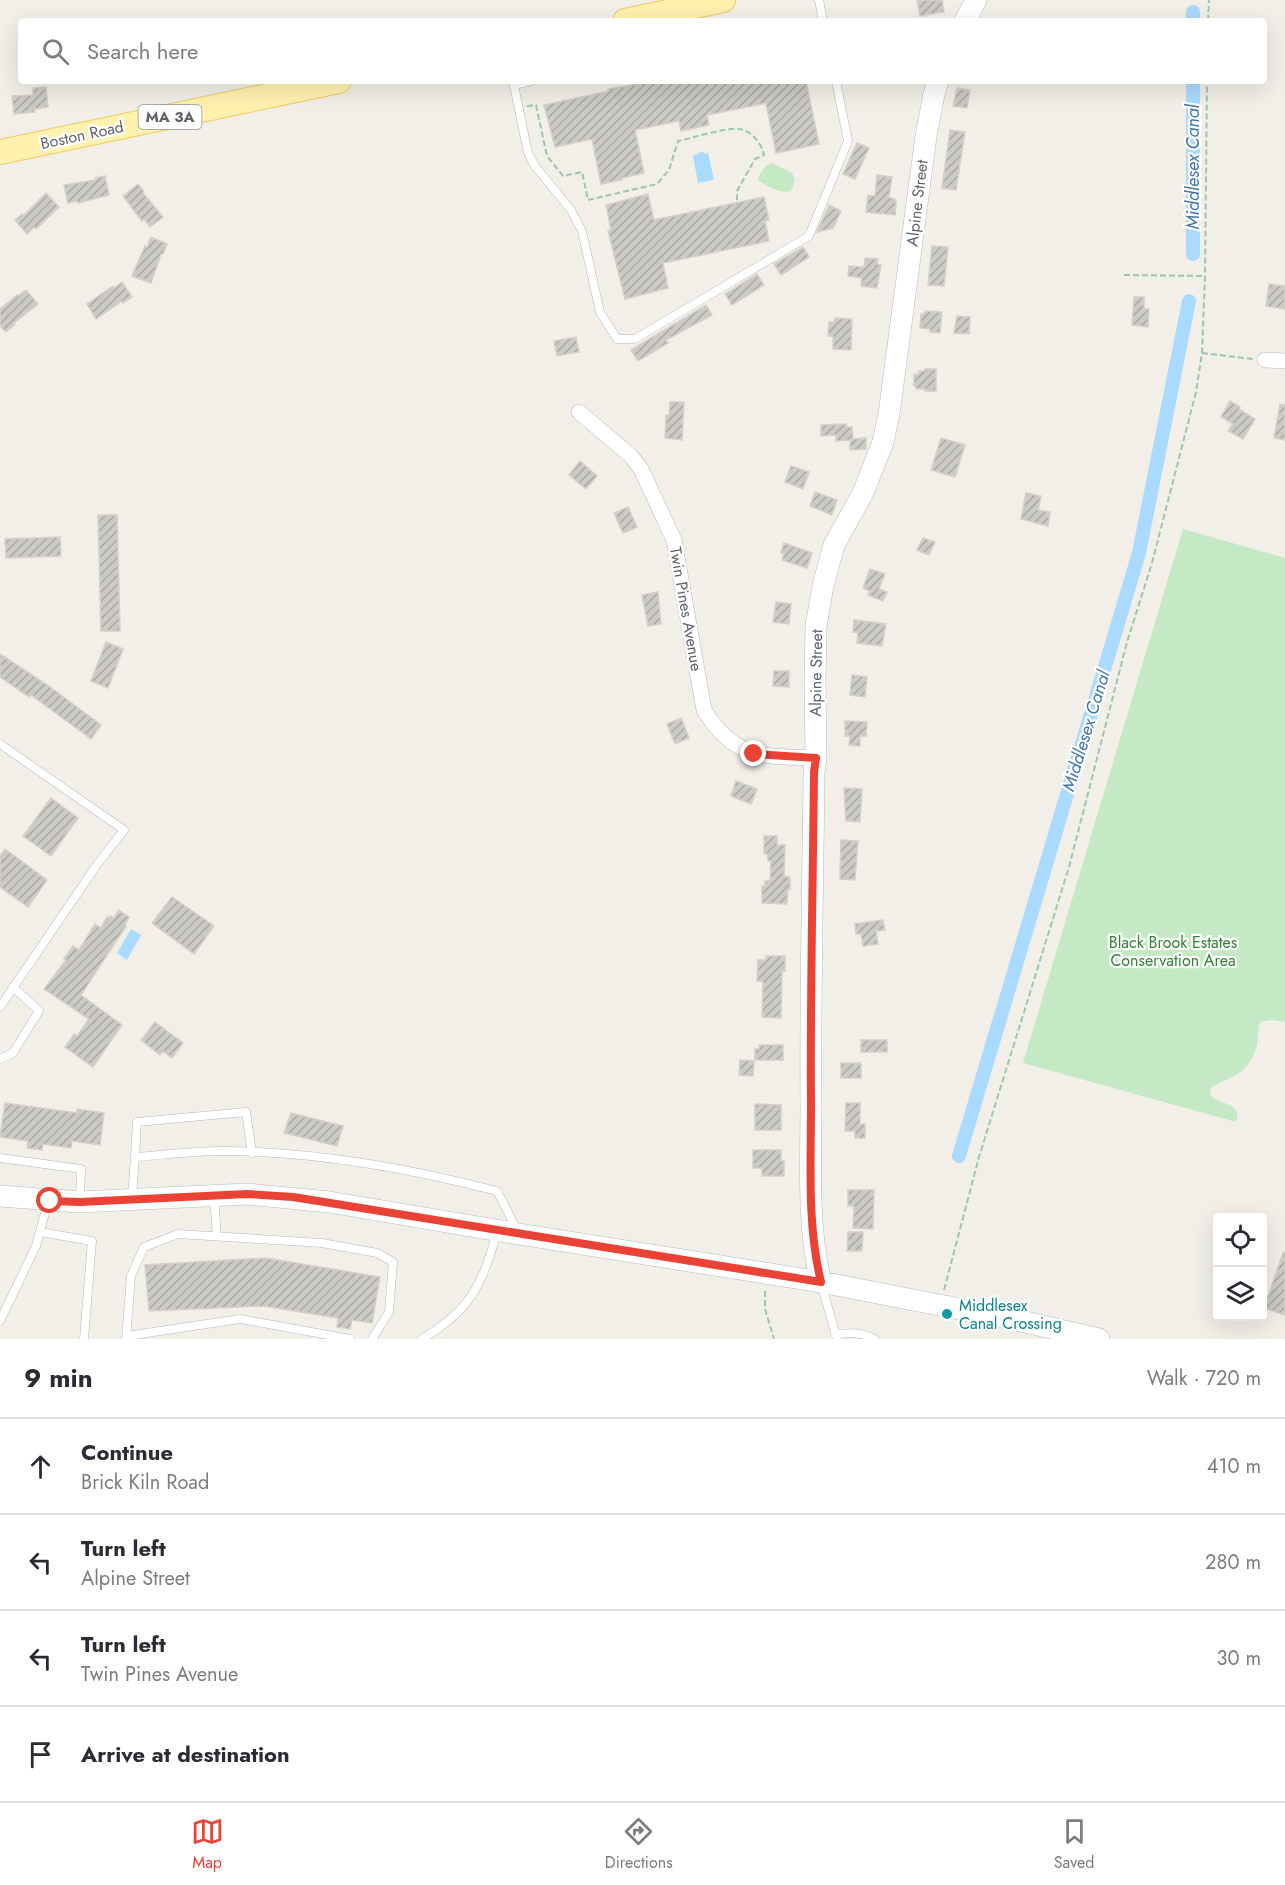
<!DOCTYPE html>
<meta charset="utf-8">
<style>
body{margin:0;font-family:Jost,sans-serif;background:#f2f2f3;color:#2b2b33}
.controls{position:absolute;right:18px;bottom:18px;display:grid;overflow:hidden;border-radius:6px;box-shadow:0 6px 24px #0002}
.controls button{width:54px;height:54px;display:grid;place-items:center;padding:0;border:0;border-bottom:2px solid #e1e1e2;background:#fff;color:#2b2b33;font:30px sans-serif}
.stop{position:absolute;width:18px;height:18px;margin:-14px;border:4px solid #ea4335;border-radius:50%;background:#fff}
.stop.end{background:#ea4335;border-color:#fff;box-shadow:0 2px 6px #0008}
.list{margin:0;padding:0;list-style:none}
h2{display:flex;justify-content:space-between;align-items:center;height:78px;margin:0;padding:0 24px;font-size:26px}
h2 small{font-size:20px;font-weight:400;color:#7c7c81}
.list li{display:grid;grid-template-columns:39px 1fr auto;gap:18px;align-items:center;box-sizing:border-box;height:96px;padding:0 24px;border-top:2px solid #e1e1e2}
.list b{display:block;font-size:22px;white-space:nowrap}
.list p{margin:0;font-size:20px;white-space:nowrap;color:#7c7c81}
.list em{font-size:20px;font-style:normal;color:#7c7c81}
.icon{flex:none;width:33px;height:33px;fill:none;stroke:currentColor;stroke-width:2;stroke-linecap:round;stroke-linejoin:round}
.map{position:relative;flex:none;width:1285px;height:1339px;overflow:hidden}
.search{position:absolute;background:#fff;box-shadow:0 6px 24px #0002;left:18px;right:18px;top:18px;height:66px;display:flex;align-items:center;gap:15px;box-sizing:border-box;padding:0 21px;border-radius:6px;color:#7c7c81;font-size:22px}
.sheet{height:462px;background:#fff}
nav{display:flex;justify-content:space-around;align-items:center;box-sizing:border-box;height:84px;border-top:2px solid #e1e1e2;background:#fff;font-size:16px;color:#7c7c81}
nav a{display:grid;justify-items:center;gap:3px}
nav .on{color:#ea4335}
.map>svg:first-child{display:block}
.green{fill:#c5e8c5}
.water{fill:#aadaff}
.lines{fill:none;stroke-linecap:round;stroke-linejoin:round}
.canal{stroke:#aadaff;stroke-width:14}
.building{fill:url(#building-hatch);stroke:#d6d1c6;stroke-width:1.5}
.lane-casing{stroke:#b5b8bc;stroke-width:9}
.street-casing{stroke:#b5b8bc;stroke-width:16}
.secondary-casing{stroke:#b6babf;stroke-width:22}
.primary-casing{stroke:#f2c960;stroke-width:26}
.path{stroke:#9cc7a9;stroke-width:2;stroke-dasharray:6 3;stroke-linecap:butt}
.lane{stroke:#fff;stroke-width:8}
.street{stroke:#fff;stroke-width:15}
.secondary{stroke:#fff;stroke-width:21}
.primary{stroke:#fff2af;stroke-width:24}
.route{stroke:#ea4335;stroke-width:8}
.culture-dot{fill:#0f9aa8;stroke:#fff;stroke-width:2}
.labels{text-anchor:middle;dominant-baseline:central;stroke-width:4.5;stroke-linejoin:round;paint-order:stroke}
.shield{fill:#fff;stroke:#8f9295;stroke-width:1.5}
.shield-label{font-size:15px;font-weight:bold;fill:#5f6368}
.street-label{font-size:16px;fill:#5f6368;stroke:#fff}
.park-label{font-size:16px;fill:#348238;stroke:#fff}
.culture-label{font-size:16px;fill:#0d838f;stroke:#fff;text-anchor:start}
.water-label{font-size:18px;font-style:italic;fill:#4174aa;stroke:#fff}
</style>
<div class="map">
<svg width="1285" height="1339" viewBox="0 0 1285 1339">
<defs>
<pattern id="building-hatch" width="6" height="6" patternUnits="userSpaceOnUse" patternTransform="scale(1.5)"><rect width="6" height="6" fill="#cccac5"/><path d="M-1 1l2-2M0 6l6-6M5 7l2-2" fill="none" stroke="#a9a8a4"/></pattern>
</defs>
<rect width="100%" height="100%" fill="#f1efe8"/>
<path class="green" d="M 772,163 L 792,173 L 795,181 L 791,191 C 781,194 766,186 758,180 C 760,173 764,165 772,163 Z
M 1183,529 L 1285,558 L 1285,1022 L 1272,1020 L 1260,1022 C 1257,1030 1259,1041 1256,1049 C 1244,1078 1235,1073 1211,1088 L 1210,1095 C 1218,1105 1244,1102 1236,1122 L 1023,1063 Z"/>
<path class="water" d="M 703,151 L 704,154 L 708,153 L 714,180 L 698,183 L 693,156 Z
M 131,929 L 141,935 L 127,960 L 117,953 Z"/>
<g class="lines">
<path class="canal" d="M 1193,21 L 1193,12
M 1193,254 L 1193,81
M 959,1156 L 1139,553 L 1189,301"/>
</g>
<path class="building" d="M 925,0 L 942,0 L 944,12 L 920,16 L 917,1 Z
M 657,81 L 806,81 L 819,144 L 776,153 L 766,103 L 707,115 L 709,125 L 681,131 L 679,121 L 635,130 L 644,173 L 622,178 L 622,180 L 601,184 L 592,139 L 555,147 L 544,105 L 609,91 L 608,89 Z
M 46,87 L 48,107 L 34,109 L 35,112 L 14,114 L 12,96 L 33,95 L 33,88 Z
M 957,88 L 970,90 L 967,108 L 953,106 Z
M 950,130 L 965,132 L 956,190 L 942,188 Z
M 857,143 L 869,148 L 855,179 L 843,174 Z
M 877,175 L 892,177 L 889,197 L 896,200 L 895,215 L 866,212 L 868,195 L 875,196 Z
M 105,176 L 109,195 L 78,203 L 77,201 L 68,203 L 64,185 L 96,180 L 95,178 Z
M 138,184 L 144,192 L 143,193 L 163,217 L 150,227 L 144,219 L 142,221 L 123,196 Z
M 46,193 L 59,207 L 36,229 L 34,227 L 27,234 L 15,220 L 22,214 L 24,215 Z
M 648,194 L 654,220 L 764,197 L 769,220 L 765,221 L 769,241 L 663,263 L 668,288 L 625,299 L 608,231 L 611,230 L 606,205 Z
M 829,205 L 841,211 L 833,228 L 817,232 Z
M 151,237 L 167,244 L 163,254 L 161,254 L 151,283 L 132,276 L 145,246 L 147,247 Z
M 932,246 L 948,247 L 944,286 L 928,285 Z
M 803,247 L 809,257 L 781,275 L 774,264 Z
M 865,258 L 878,259 L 877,264 L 881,265 L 877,288 L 861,286 L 862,278 L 848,276 L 849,266 L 864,267 Z
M 757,274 L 764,285 L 732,305 L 725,294 Z
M 122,282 L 132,297 L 123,303 L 122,301 L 96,319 L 87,304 L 113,286 L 114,288 Z
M 1269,284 L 1285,286 L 1285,309 L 1266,306 Z
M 26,290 L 38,304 L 14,323 L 15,324 L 6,332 L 0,326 L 0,309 L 17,295 L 18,296 Z
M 1134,297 L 1144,297 L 1144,309 L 1149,309 L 1148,327 L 1132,325 Z
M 706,305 L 712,315 L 666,340 L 668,343 L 638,361 L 631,350 Z
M 925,311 L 942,312 L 940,333 L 930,332 L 930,329 L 920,328 L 921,314 L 924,314 Z
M 957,316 L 970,317 L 969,334 L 954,333 Z
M 835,318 L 852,319 L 851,350 L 833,349 L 833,336 L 828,336 L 829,322 L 834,322 Z
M 576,337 L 579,352 L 557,356 L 554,341 Z
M 925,369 L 936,369 L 936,391 L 925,391 L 925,389 L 916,389 L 916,386 L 914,386 L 914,374 L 919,374 L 919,371 L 925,371 Z
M 1230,401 L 1240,407 L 1239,409 L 1255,419 L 1243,439 L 1228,431 L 1233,424 L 1221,417 Z
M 670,402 L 684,402 L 682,440 L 665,438 L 666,415 L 669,415 Z
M 1280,404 L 1285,405 L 1285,440 L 1274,438 Z
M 846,424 L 847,427 L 852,427 L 853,439 L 866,438 L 866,449 L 850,450 L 850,440 L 836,441 L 836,435 L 821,436 L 821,425 Z
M 941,438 L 965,445 L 955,477 L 931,470 Z
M 580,461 L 597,476 L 586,489 L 569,475 Z
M 791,466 L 809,472 L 803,489 L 785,482 Z
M 815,492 L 837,500 L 832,515 L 810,506 Z
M 1026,493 L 1041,496 L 1038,510 L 1050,512 L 1048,526 L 1021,519 Z
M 628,507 L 637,527 L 623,533 L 614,513 Z
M 98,515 L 117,515 L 120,631 L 101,631 Z
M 60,537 L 61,556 L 6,558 L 5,539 Z
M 923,538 L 935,542 L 929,555 L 917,550 Z
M 784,543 L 812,553 L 807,568 L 782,560 L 784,554 L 781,553 Z
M 870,569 L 885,574 L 879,589 L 887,592 L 883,601 L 868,595 L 870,591 L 863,588 Z
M 658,592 L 661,624 L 648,626 L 642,595 Z
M 776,602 L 791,604 L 789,624 L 773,622 Z
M 854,620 L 886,624 L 882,646 L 857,643 L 858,633 L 853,632 Z
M 106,642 L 123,649 L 108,688 L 91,681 Z
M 0,654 L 46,684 L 101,725 L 91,739 L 31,695 L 29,697 L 0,677 Z
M 774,671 L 789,671 L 789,687 L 773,686 Z
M 852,675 L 867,677 L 865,697 L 850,695 Z
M 681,718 L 689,738 L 675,744 L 667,724 Z
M 845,721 L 867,722 L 866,736 L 860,736 L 860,746 L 849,745 L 850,736 L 845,736 Z
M 736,781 L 757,789 L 751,804 L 731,796 Z
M 844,788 L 862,789 L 860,822 L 846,821 Z
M 51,798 L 78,818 L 51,856 L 23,836 Z
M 764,836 L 777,836 L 777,845 L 785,845 L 784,876 L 790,877 L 790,889 L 788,888 L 787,904 L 762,903 L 762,886 L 765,886 L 765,881 L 770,881 L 771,861 L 768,861 L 768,854 L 764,854 Z
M 841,840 L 858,841 L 855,880 L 840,879 Z
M 5,849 L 47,880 L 28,907 L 0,887 L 0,856 Z
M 172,897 L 214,926 L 194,954 L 152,923 Z
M 118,910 L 129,917 L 125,925 L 126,926 L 81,995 L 122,1025 L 93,1067 L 65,1047 L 74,1034 L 77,1036 L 89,1019 L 44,989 L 66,960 L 64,959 L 73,946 L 79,950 L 95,924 L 101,928 L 107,917 L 109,918 L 110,916 L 114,918 Z
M 883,920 L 885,930 L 876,931 L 878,944 L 863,946 L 861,934 L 856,934 L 855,924 Z
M 766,956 L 785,956 L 785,971 L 782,971 L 781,1018 L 762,1017 L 763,981 L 757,981 L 758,960 L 766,960 Z
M 155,1022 L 183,1043 L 172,1058 L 163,1051 L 160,1055 L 141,1040 Z
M 861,1040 L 887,1040 L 887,1052 L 861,1052 Z
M 759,1045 L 783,1045 L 783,1060 L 755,1060 L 755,1049 L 759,1049 Z
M 740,1060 L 754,1061 L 753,1076 L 739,1075 Z
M 841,1063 L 861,1063 L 861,1078 L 841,1078 Z
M 5,1103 L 77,1113 L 77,1109 L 104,1113 L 100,1145 L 72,1141 L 71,1148 L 43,1144 L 42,1150 L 27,1148 L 28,1141 L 0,1137 Z
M 846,1103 L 860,1103 L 860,1124 L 865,1124 L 865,1138 L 855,1138 L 855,1131 L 845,1131 Z
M 755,1104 L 781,1105 L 781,1130 L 755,1130 Z
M 291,1113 L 343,1126 L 337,1146 L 284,1133 Z
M 753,1150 L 781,1150 L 781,1161 L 784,1161 L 784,1176 L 762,1176 L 762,1168 L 753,1168 Z
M 848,1190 L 874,1190 L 873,1229 L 853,1228 L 854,1206 L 848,1206 Z
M 848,1232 L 863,1232 L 862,1251 L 847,1251 Z
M 1283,1253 L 1285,1253 L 1285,1315 L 1264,1308 Z
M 266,1258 L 380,1277 L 372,1323 L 352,1320 L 350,1329 L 337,1327 L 338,1318 L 263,1306 L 149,1311 L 145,1265 Z"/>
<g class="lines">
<defs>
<path id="lane" d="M 819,0 L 823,21
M 513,81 L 528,153 L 535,166 L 571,210 L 582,231 L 600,312 L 617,339 L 635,339 L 809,236 L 848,141 L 836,81
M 514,85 L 532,81
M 0,744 L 124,830 L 96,866 L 0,1007
M 0,1059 L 13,1053 L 39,1011 L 13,987
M 135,1157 L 137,1122 L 246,1112 L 252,1153
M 0,1158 L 81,1169 L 80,1200
M 214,1196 L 217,1236
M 132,1197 L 135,1157 C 163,1155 193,1151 221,1151 C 314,1151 408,1168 497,1191 L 517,1230
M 40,1232 L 92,1241 L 84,1339
M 821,1283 L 837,1339
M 0,1321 L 36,1246 L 48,1202
M 835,1334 C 850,1333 862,1332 875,1339
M 127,1336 L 240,1319 L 350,1339
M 126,1339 L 131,1276 L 144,1247 L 178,1234 L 322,1243 L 377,1253 L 393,1262 L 389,1312 L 372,1339
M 422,1339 C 471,1310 482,1285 497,1232"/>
<path id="street" d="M 1265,360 L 1285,361
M 579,412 L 631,456 L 641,469 L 674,540 L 704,710 C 735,760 763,756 816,758"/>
<path id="secondary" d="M 965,21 L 976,0
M 0,1196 L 80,1202 L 247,1194 L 329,1202 L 519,1234 L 821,1282 L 1021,1321 L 1099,1339
M 821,1282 C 807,1227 811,1162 811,1105 C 810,994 813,883 814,772 L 816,758 L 815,681 L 816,626 L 823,586 L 834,545 L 863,493 L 883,442 L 889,414 L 926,136 L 934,94 L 938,81"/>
<path id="primary" d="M 625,21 L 723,0
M 0,152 L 339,81"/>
</defs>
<use href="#lane" class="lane-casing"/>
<use href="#street" class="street-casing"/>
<use href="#secondary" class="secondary-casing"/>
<use href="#primary" class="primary-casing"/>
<path class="path" d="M 1208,21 L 1209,0
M 527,106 L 536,105 L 547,156 L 563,176 L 582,172 L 588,200 L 657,184 L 669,170 L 678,141 C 693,138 726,127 739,129 C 751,130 762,144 764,155 L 755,159 L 737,191 L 737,205
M 1124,275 L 1205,276
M 1202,353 L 1253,359
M 944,1290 L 979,1157 L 1069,867 L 1127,642 L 1152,563 L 1196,392 L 1202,353 L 1205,276 L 1207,81
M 765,1291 L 765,1309 L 774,1339"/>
<use href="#lane" class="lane"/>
<use href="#street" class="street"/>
<use href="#secondary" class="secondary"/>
<use href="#primary" class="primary"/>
</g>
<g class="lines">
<path class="route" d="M 50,1201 L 80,1202 L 247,1194 L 293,1197 L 821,1282 C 807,1225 811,1163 811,1105 C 810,994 813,883 814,772 L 816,758 L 754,754"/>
</g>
<circle class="culture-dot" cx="947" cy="1314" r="6"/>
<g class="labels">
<rect class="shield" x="138.5" y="105" width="63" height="24" rx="4.5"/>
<g class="shield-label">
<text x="170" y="117">MA 3A</text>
</g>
<g class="street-label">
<text transform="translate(82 135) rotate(-12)">Boston Road</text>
<text transform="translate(917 203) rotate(-83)">Alpine Street</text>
<text transform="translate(686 609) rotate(80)">Twin Pines Avenue</text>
<text transform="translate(816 673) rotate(-89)">Alpine Street</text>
</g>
<g class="park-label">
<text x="1173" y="942">Black Brook Estates<tspan x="1173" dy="18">Conservation Area</tspan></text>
</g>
<g class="culture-label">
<text x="959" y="1305">Middlesex<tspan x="959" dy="18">Canal Crossing</tspan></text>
</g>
<g class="water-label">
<text transform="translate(1193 167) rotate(-90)">Middlesex Canal</text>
<text transform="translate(1086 731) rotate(-73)">Middlesex Canal</text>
</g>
</g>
</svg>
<div class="controls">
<button><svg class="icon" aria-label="locate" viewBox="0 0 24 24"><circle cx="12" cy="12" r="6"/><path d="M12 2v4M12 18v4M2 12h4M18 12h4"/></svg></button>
<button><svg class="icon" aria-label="layers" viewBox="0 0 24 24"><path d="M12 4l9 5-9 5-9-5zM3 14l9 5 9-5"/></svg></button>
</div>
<div class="stop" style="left:50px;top:1201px"></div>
<div class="stop end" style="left:754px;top:754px"></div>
<div class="search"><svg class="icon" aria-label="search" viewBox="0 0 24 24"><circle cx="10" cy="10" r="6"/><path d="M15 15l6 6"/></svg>Search here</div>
</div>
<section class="sheet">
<h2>9 min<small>Walk · 720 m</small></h2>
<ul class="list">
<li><svg class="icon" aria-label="ahead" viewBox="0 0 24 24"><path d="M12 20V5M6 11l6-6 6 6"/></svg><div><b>Continue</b><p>Brick Kiln Road</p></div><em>410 m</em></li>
<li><svg class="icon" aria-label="left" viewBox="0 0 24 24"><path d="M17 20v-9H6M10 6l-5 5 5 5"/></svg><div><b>Turn left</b><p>Alpine Street</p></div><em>280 m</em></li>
<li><svg class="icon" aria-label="left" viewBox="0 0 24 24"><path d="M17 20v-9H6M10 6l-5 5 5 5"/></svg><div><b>Turn left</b><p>Twin Pines Avenue</p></div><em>30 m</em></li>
<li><svg class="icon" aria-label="arrive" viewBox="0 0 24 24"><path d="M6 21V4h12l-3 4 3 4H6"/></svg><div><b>Arrive at destination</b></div></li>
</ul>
</section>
<nav>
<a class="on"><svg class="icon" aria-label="map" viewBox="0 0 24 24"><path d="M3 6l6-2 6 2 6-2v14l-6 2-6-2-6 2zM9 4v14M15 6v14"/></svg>Map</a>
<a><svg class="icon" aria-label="directions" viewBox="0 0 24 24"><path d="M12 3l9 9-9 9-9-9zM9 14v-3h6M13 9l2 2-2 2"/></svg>Directions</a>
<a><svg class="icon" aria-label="saved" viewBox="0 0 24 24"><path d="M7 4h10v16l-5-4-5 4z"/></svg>Saved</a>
</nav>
